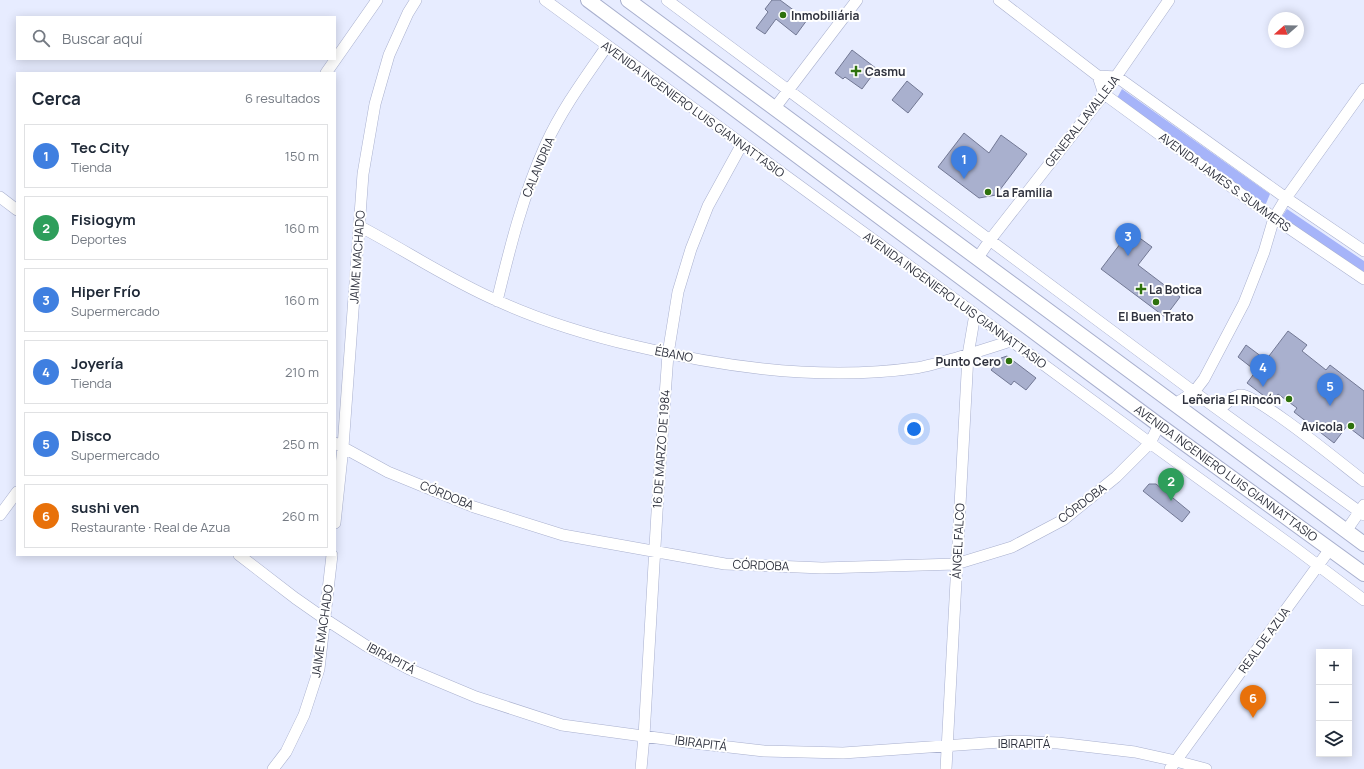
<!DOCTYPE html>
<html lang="es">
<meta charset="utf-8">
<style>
body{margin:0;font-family:Manrope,sans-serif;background:#f6f6f7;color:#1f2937}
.controls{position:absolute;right:12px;bottom:12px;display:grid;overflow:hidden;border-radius:0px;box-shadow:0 2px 10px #0003}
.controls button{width:36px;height:36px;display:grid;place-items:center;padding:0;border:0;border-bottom:1px solid #e0e1e3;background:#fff;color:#1f2937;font:20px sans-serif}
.compass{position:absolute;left:1268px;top:12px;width:36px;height:36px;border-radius:50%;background:#fff;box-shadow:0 2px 10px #0003;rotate:250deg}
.you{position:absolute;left:914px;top:429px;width:14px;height:14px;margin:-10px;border:3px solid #fff;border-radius:50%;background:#1a73e8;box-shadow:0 0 0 6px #1a73e833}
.badge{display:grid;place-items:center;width:26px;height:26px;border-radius:50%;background:#0f766e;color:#fff;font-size:13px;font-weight:700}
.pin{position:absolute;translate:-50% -33px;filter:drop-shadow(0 1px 2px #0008)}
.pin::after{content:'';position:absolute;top:21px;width:14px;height:12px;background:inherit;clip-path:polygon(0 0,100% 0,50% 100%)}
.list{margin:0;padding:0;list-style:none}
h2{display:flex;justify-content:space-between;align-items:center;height:52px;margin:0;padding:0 16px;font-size:17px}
h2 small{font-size:13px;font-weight:400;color:#747a83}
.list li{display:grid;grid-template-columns:26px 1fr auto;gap:12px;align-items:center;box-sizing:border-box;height:64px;margin:0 8px 8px;padding:0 8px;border:1px solid #e0e1e3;border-radius:0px}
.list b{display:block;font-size:15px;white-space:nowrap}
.list p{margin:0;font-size:13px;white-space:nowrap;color:#747a83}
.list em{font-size:13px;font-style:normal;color:#747a83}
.icon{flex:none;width:22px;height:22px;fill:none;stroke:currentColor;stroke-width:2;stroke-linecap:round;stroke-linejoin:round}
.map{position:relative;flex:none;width:1364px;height:769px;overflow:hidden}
.search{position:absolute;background:#fff;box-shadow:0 2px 10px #0003;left:16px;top:16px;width:320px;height:44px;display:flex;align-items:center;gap:10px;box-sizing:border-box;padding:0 14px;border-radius:0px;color:#747a83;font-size:15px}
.panel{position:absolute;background:#fff;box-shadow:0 2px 10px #0003;left:16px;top:72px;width:320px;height:484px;border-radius:0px}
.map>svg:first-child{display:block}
.green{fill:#a6b4f9}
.building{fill:#a9b0ce;stroke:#727894}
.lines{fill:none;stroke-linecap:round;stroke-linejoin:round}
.minor-casing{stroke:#a9b0ce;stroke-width:12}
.major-casing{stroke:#a9b0ce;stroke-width:16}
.minor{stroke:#fff;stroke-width:11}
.major{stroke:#fff;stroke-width:14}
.poi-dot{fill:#2e710d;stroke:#fff;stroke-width:1.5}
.labels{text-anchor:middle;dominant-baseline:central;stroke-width:4;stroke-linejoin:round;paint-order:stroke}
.poi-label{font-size:12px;font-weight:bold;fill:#2f323e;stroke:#fff;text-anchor:start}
.street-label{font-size:12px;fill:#2f323e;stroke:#fff}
</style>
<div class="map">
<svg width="1364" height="769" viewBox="0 0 1364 769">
<rect width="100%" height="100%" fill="#e7ecff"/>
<path class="green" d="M 1122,89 L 1270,194 L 1265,206 L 1117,98 Z
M 1287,209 L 1364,261 L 1364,272 L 1281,218 Z"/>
<path class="building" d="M 772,0 L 780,0 L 807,20 L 796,35 L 776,19 L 765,34 L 756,28 L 768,12 L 765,9 Z
M 852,50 L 877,69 L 862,89 L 845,77 L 843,79 L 835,73 Z
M 907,81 L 923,94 L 908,113 L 892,100 Z
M 964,133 L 989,153 L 1001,135 L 1027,154 L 996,195 L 979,198 L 938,167 Z
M 1130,231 L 1152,247 L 1138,265 L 1180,297 L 1165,317 L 1101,269 Z
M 1288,331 L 1307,345 L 1302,351 L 1326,370 L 1330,365 L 1364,391 L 1364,439 L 1347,426 L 1334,443 L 1294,412 L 1297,408 L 1278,394 L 1272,402 L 1247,383 L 1256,371 L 1238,357 L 1246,345 L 1266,360 Z
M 1007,356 L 1036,378 L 1026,390 L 1014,381 L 1011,385 L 991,370 L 1001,358 Z
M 1149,484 L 1156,484 L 1190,512 L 1182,522 L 1143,491 Z"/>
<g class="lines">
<defs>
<path id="minor" d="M 545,0 L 975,314 L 1150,443 L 1295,548 L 1364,600
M 667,0 L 1194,392 L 1364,515
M 999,0 L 1098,76 L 1117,77 L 1286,198 L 1364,251
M 326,73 L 377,0
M 1098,76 L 1104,94 L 1274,218 L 1364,279
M 774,109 L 857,0
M 0,197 L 17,210
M 359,226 C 405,250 449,280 498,301 C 542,321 588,335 635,346 C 726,368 822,381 915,368 C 924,367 933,364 942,362 C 965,356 988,348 1011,341
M 977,259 L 990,240 L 1104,94 L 1169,0
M 497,301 C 510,247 523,195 546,144 C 562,109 585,78 607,46
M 1175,404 L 1194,392 L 1204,379 L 1244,303 L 1264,252 L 1274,218 L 1286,198 L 1364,89
M 1219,410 C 1225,405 1233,395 1241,395 C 1260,396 1344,466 1364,481
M 335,443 L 388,472 L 474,507 L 563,535 L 725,564 L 822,568 L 956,564 L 1012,547 L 1063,520 L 1116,477 L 1150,443 L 1159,425
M 0,515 L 17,492
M 335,523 L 343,447 L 363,174 L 375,104 L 389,55 L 408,13 L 416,0
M 1346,531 L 1364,505
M 239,555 L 295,598 L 325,619 L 365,645 L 409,669 L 476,697 L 562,725 L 694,743 L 764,751 L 843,753 L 1015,741 L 1058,743 L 1135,752 L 1176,761 L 1206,769
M 273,769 L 286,752 L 304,715 L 319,669 L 332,555
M 641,769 L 644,736 L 658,495 L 668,354 L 678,292 L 691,249 L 708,206 L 742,144
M 946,769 L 968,355 L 975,314
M 1170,769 L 1330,549"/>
<path id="major" d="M 588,0 L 1159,425 L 1364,574
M 628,0 L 1364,544"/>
</defs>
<use href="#minor" class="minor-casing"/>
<use href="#major" class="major-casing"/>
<use href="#minor" class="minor"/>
<use href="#major" class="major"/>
</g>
<g class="poi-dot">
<circle cx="783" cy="15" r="4"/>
<path d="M854 65h4v4h4v4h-4v4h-4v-4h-4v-4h4z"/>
<circle cx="988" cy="192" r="4"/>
<path d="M1139 283h4v4h4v4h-4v4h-4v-4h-4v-4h4z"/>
<circle cx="1156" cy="302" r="4"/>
<circle cx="1009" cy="361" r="4"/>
<circle cx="1289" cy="399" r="4"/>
<circle cx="1351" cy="426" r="4"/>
</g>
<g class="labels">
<g class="poi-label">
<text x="791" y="15">Inmobiliária</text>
<text x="865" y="71">Casmu</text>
<text x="996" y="192">La Familia</text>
<text x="1149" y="289">La Botica</text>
<text x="1156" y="316" text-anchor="middle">El Buen Trato</text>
<text x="1001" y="361" text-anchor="end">Punto Cero</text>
<text x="1281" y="399" text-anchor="end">Leñeria El Rincón</text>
<text x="1343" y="426" text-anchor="end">Avicola</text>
</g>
<g class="street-label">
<text transform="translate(693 109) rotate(36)">AVENIDA INGENIERO LUIS GIANNATTASIO</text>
<text transform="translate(1082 121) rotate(-52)">GENERAL LAVALLEJA</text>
<text transform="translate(538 167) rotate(-67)">CALANDRIA</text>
<text transform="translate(1225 182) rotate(36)">AVENIDA JAMES S. SUMMERS</text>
<text transform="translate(357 257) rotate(-86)">JAIME MACHADO</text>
<text transform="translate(955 300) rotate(36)">AVENIDA INGENIERO LUIS GIANNATTASIO</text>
<text transform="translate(674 354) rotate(11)">ÉBANO</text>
<text transform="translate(661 449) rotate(-86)">16 DE MARZO DE 1984</text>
<text transform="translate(1226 473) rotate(36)">AVENIDA INGENIERO LUIS GIANNATTASIO</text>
<text transform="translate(447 495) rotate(22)">CÓRDOBA</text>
<text transform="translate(1082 503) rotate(-37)">CÓRDOBA</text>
<text transform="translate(958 541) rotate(-87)">ÁNGEL FALCO</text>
<text transform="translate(761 565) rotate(2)">CÓRDOBA</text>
<text transform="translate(322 631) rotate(-82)">JAIME MACHADO</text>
<text transform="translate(1264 640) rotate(-54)">REAL DE AZUA</text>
<text transform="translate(391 658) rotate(28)">IBIRAPITÁ</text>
<text transform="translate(701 743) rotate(7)">IBIRAPITÁ</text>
<text x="1024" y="743">IBIRAPITÁ</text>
</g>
</g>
</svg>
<div class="controls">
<button>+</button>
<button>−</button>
<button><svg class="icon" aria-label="layers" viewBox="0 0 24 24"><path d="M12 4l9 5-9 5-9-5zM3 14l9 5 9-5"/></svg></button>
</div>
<svg class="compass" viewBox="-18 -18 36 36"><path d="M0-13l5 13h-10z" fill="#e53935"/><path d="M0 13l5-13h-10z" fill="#747a83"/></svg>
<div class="you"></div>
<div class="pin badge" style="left:964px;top:179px;background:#3f7fe0">1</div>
<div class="pin badge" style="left:1171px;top:501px;background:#2e9e5b">2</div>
<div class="pin badge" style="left:1128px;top:256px;background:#3f7fe0">3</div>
<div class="pin badge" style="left:1263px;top:387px;background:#3f7fe0">4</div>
<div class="pin badge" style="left:1330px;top:406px;background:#3f7fe0">5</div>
<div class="pin badge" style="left:1253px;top:718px;background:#e8710a">6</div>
<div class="search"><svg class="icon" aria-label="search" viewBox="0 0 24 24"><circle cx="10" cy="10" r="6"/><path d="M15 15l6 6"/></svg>Buscar aquí</div>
<section class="panel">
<h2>Cerca<small>6 resultados</small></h2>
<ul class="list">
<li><span class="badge" style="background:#3f7fe0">1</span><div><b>Tec City</b><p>Tienda</p></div><em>150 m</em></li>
<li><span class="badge" style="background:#2e9e5b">2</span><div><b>Fisiogym</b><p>Deportes</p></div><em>160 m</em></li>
<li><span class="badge" style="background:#3f7fe0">3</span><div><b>Hiper Frío</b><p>Supermercado</p></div><em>160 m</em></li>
<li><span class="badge" style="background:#3f7fe0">4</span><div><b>Joyería</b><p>Tienda</p></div><em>210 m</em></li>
<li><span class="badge" style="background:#3f7fe0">5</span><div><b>Disco</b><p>Supermercado</p></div><em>250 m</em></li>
<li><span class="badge" style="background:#e8710a">6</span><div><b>sushi ven</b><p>Restaurante · Real de Azua</p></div><em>260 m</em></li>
</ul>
</section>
</div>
